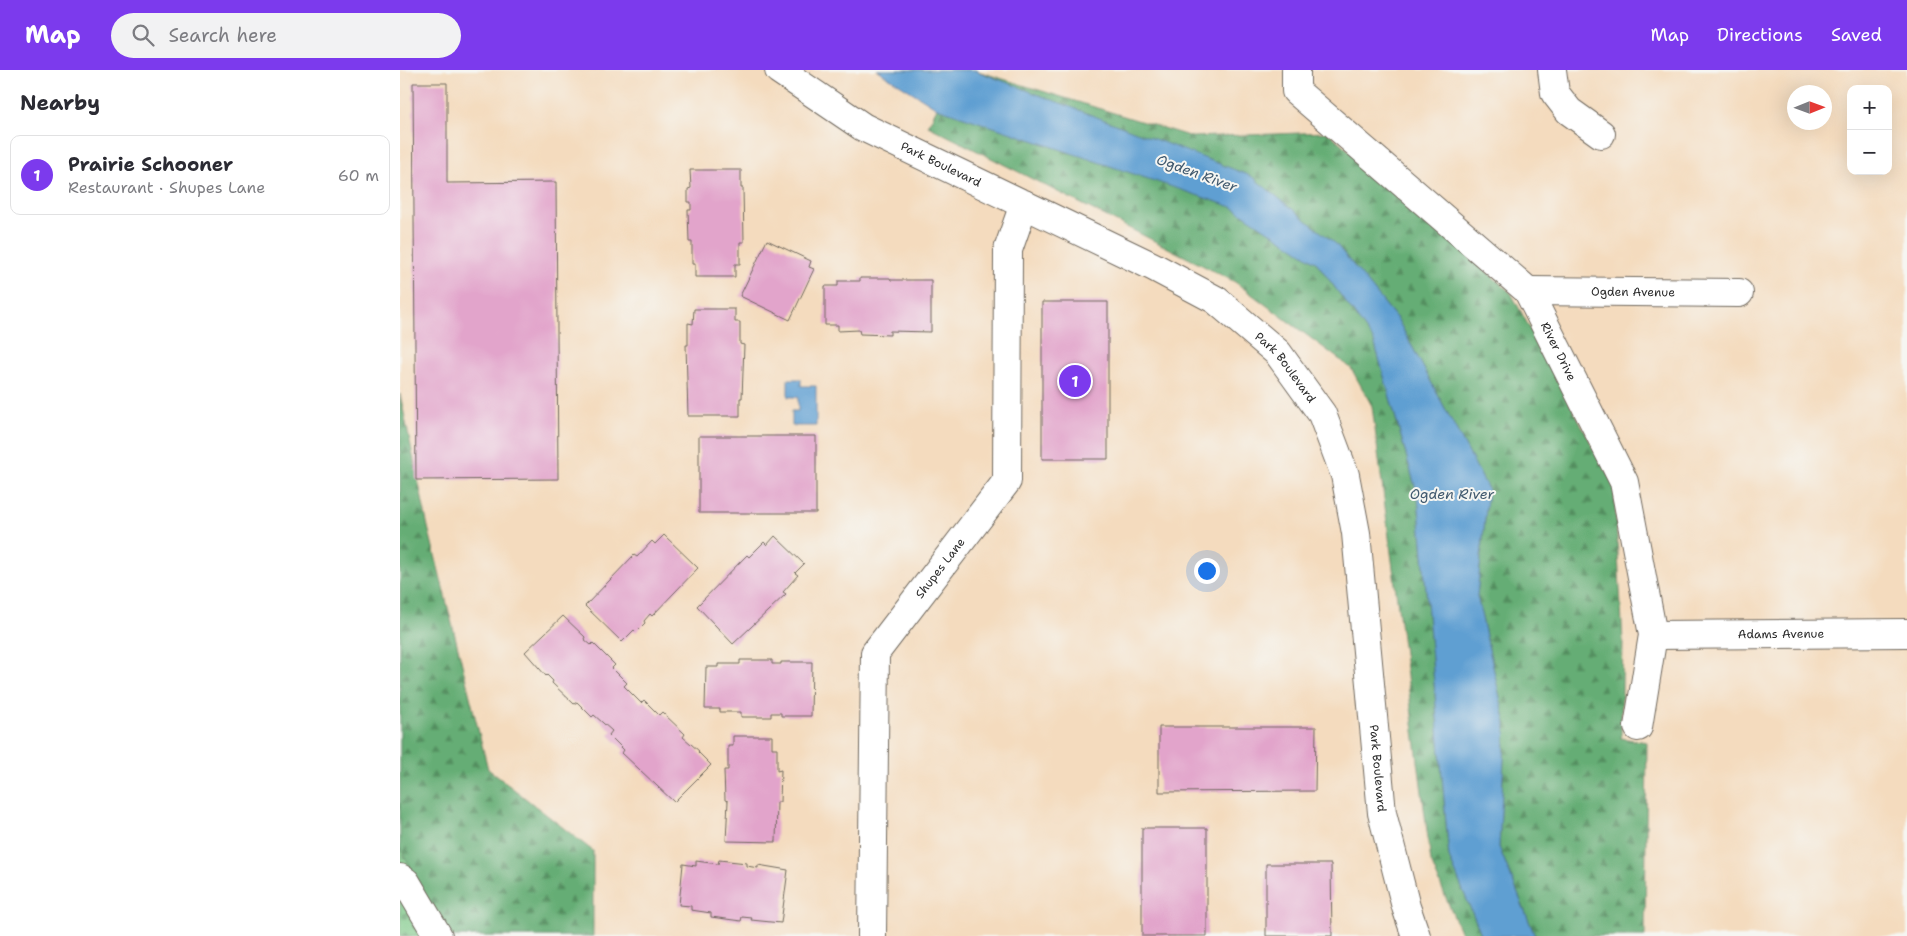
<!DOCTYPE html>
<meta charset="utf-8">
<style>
body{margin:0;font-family:"Shantell Sans",sans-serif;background:#f2f2f3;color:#2b2b33}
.controls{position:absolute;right:15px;top:15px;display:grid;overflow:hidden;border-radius:10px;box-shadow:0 5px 20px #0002}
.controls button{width:45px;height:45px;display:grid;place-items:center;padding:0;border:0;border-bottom:1px solid #e1e1e2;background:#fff;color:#2b2b33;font:25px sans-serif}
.compass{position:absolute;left:1387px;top:15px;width:45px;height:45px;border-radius:50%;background:#fff;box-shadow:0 5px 20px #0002;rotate:89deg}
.you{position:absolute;left:806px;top:500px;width:18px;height:18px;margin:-12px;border:4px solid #fff;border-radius:50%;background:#1a73e8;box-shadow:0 0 0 8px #1a73e833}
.badge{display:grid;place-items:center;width:32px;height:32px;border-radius:50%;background:#7c3aed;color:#fff;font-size:16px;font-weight:700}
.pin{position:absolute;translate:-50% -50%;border:2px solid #fff;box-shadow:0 1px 5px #0006}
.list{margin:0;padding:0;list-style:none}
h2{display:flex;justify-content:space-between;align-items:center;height:65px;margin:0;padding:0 20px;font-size:21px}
h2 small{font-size:16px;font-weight:400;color:#7c7c81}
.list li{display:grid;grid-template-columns:32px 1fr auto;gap:15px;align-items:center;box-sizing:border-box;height:80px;margin:0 10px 10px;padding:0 10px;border:1px solid #e1e1e2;border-radius:10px}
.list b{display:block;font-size:19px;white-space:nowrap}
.list p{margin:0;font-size:16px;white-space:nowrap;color:#7c7c81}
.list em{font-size:16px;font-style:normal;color:#7c7c81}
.icon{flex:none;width:28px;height:28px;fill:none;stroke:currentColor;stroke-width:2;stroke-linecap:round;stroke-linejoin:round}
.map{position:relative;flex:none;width:1507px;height:866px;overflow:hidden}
header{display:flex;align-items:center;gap:30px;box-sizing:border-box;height:70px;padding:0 25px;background:#7c3aed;color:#fff}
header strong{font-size:24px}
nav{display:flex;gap:28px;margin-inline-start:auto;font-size:18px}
.search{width:350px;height:45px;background:#f2f2f3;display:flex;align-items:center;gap:12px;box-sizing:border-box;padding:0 18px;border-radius:28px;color:#7c7c81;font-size:19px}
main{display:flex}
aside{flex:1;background:#fff}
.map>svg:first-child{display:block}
.forest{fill:url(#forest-firs);stroke:#486c50}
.cemetery{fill:url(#cemetery-stones);stroke:#547a59}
.water{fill:#5f9fd2;stroke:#45657e}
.building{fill:#e2a4cb}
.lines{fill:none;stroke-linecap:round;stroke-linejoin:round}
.minor-casing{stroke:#71695e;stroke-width:30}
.minor{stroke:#fff;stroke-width:28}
.labels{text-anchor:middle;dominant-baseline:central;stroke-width:4;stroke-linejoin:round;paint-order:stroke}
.street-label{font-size:12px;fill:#2b2b2b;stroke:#f6f6f2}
.water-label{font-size:14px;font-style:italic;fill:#40596e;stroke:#f6f6f2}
</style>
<header>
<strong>Map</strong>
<div class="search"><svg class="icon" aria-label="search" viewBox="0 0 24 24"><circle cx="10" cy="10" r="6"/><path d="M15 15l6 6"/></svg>Search here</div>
<nav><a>Map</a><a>Directions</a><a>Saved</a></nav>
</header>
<main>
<aside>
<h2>Nearby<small></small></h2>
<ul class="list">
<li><span class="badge">1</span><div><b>Prairie Schooner</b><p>Restaurant · Shupes Lane</p></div><em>60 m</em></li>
</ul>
</aside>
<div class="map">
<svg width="1507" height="866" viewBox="0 0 1507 866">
<defs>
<pattern id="forest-firs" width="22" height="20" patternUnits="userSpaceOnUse" patternTransform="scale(1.25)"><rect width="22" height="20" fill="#65ad74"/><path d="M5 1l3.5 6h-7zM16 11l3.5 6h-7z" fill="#538d5f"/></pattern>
<pattern id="cemetery-stones" width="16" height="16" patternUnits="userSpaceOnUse" patternTransform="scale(1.25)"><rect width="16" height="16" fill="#7cc987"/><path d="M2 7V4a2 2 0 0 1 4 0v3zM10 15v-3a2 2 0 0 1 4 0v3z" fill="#66a36f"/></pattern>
</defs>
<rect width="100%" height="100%" fill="#f6f6f2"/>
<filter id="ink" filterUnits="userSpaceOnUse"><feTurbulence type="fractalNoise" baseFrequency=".02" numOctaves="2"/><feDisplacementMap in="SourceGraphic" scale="10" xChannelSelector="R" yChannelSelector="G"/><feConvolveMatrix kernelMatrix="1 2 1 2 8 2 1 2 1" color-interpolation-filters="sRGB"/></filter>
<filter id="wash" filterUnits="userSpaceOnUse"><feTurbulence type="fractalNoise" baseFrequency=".0096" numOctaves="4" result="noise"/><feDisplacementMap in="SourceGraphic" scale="20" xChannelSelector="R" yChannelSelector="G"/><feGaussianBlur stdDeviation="1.12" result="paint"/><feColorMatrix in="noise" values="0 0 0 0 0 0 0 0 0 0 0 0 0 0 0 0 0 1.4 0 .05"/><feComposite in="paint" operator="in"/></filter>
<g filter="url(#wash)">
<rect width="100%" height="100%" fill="#f4dbbe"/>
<path class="forest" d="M 574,0 L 792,67 L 928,62 L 1111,223 L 1214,416 L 1223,571 L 1221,668 L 1247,672 L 1245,866 L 1135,866 L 1099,777 L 1106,654 L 1077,526 L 1088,419 L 998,250 L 936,174 Z
M 537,38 L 832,136 L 917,193 L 974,271 L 1018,427 L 1049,787 L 1082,866 L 1062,866 L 1031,792 L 972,336 L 951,298 L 835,212 L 528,56 Z
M 0,324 L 28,457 L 88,699 L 193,781 L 193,866 L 47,866 L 0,778 Z"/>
<path class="cemetery" d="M 0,778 L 47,866 L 0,866 Z"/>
<path class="water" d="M 477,0 L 574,0 L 851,106 L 936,174 L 998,250 L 1088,419 L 1077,526 L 1106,654 L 1099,777 L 1135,866 L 1082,866 L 1049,787 L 1018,427 L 974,271 L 917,193 L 832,137 L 537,38 Z
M 388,309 L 401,309 L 401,316 L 416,316 L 416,356 L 392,356 L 392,341 L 398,341 L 398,327 L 388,327 Z"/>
<g id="blocks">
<path class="building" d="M 13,13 L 47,13 L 47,113 L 156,112 L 158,409 L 16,410 Z
M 290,100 L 341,100 L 341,118 L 343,118 L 344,172 L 340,172 L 340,194 L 335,194 L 335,207 L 295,207 L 295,194 L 292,194 L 292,172 L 289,172 L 288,140 L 291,140 L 291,132 L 288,132 L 288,119 L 291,118 Z
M 367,170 L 411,191 L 409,197 L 414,199 L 390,250 L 340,226 Z
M 460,208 L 490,208 L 491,210 L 531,210 L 531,262 L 490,261 L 490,265 L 460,264 L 459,260 L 438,261 L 438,255 L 425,255 L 425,216 L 438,216 L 438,211 L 460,211 Z
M 642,232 L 708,232 L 708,389 L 642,389 Z
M 294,239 L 335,239 L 335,252 L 340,252 L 340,274 L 344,275 L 342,328 L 340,328 L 340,346 L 288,346 L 286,275 L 288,275 L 288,253 L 293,254 Z
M 299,366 L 416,366 L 416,443 L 299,443 Z
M 264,465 L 298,498 L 252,546 L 250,544 L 244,551 L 245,553 L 236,562 L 234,560 L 222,572 L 185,536 L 234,485 L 237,487 L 252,471 L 255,474 Z
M 375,466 L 404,494 L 395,503 L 398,505 L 383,522 L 386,524 L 333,574 L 297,536 L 347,485 L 349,487 L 364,472 L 367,475 Z
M 163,546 L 185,567 L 184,569 L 191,575 L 193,573 L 215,595 L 212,598 L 227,613 L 224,616 L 241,633 L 244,630 L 259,645 L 262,642 L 285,664 L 283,667 L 299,681 L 298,682 L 311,695 L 274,732 L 222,683 L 224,680 L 209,665 L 212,661 L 194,645 L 192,647 L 177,632 L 174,634 L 152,613 L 153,611 L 147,605 L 146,606 L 125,582 Z
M 340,590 L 372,590 L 372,594 L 381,594 L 381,592 L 412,592 L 411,646 L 381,646 L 381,643 L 371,643 L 371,647 L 341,647 L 341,642 L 320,642 L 320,639 L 305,639 L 306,597 L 318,597 L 318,594 L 340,594 Z
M 759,657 L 916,657 L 915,721 L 759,722 Z
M 333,666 L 372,666 L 372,678 L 377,678 L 377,701 L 381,700 L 380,732 L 377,732 L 376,772 L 326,771 L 328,731 L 325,730 L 324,700 L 328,700 L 328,676 L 333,676 Z
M 742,758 L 807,758 L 807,866 L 742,866 Z
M 319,790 L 347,793 L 347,796 L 358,798 L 358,795 L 388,800 L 381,853 L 351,850 L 352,848 L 342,847 L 341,851 L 311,847 L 311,843 L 291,840 L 291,836 L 279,835 L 283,794 L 296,796 L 296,791 L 318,794 Z
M 866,794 L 931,794 L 932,866 L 866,866 Z"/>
</g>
</g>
<g filter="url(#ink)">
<use href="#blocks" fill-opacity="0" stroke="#71695e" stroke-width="1"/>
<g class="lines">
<defs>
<g id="minor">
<path id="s1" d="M 379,0 L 463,57 L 754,197 L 816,230 L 878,283 L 922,344 L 945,405 L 956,463 L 982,743 L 1006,837 L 1016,866"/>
<path id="s2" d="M 896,0 L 896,21 L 1128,221 L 1224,412 L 1253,565 L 1238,657"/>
<path d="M 1152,0 L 1155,23 L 1169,41 L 1201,64"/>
<path id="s3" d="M 1128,221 L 1339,223"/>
<path id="s4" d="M 1253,565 L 1507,563"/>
<path d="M 0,808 L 6,812 L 38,866"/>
<path id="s5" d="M 472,866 L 475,583 L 607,411 L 608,180 L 624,134"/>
</g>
</defs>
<use href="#minor" class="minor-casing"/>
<use href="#minor" class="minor"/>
</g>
</g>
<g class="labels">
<g class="street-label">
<text stroke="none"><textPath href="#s1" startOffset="188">Park Boulevard</textPath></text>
<text stroke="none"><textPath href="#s3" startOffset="105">Ogden Avenue</textPath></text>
<text stroke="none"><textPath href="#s2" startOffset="395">River Drive</textPath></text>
<text stroke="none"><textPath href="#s1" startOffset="592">Park Boulevard</textPath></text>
<text stroke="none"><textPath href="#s5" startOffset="390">Shupes Lane</textPath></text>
<text stroke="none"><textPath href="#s4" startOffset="128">Adams Avenue</textPath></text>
<text stroke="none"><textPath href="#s1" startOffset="1012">Park Boulevard</textPath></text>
</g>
<g class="water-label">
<text transform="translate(797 103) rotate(20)">Ogden River</text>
<text x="1052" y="424">Ogden River</text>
</g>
</g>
</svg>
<div class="controls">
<button>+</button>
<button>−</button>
</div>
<svg class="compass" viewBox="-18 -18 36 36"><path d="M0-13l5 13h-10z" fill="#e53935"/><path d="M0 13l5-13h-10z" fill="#7c7c81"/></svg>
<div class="you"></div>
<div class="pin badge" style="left:675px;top:311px">1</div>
</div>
</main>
